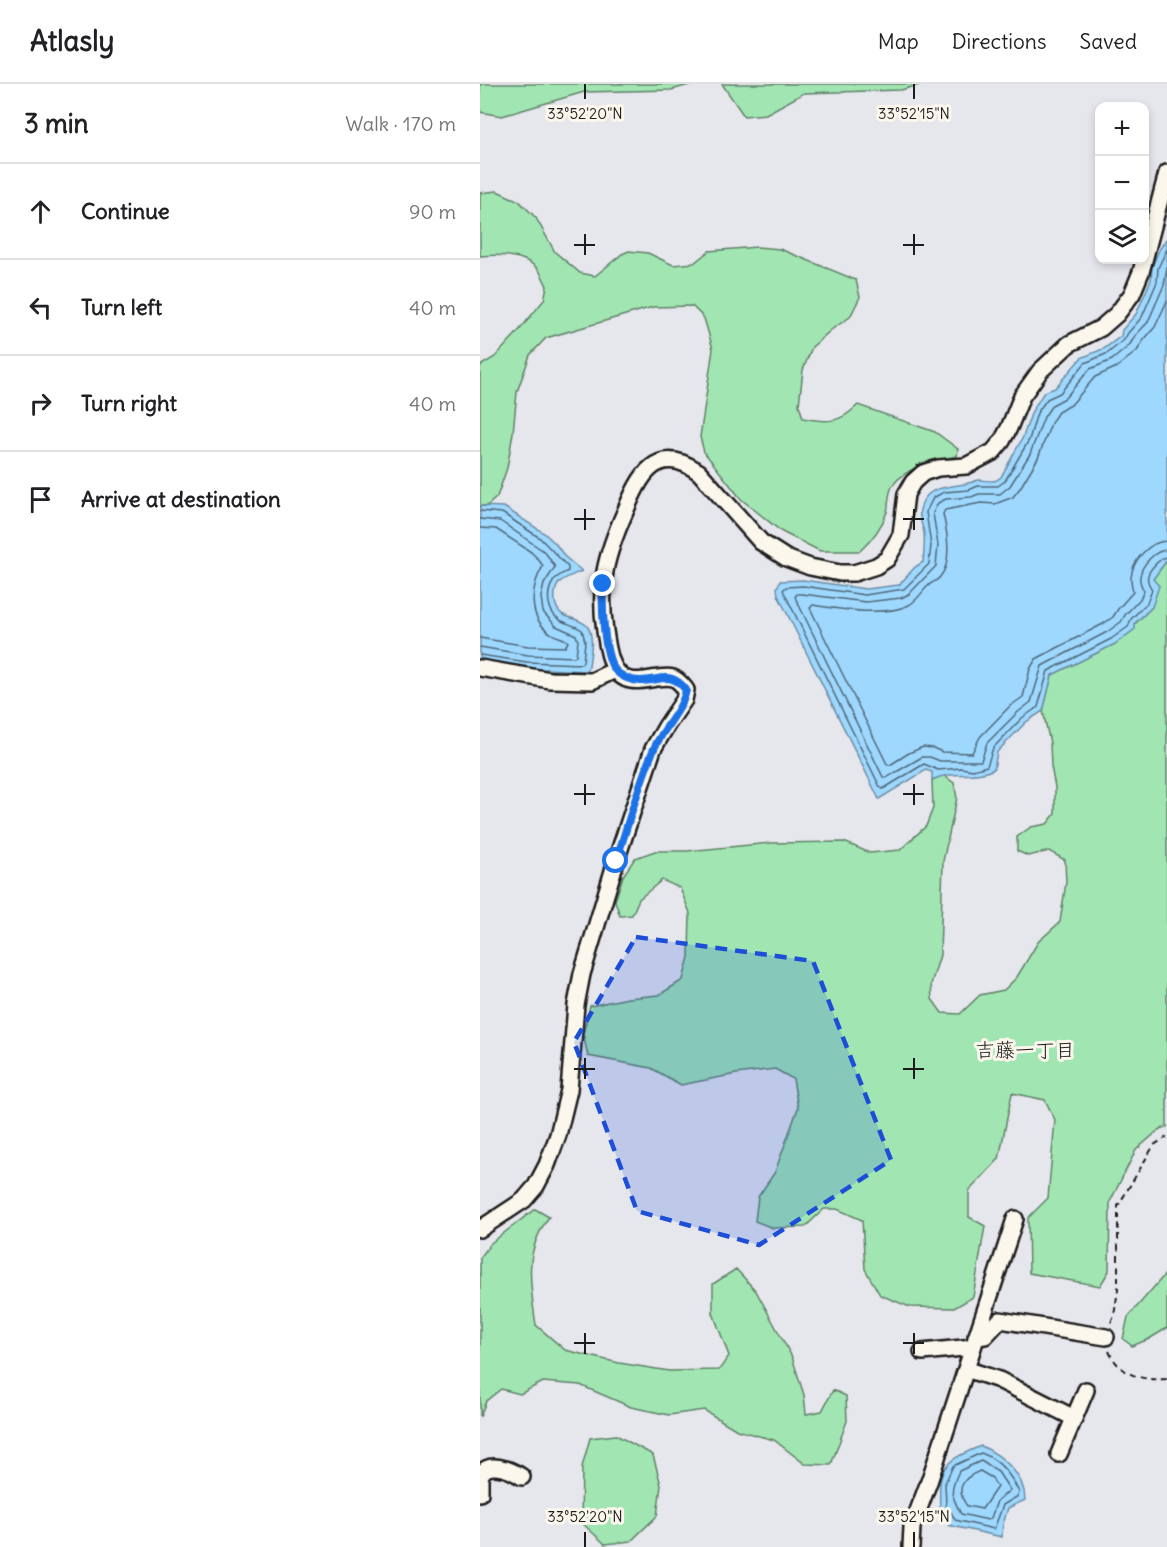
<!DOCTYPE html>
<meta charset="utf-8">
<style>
body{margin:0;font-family:Delius,"Klee One",sans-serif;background:#f6f6f6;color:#202124}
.controls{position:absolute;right:18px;top:18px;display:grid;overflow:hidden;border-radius:12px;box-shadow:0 3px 9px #0003}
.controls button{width:54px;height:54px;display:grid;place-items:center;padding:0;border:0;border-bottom:2px solid #e0e0e0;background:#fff;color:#202124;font:30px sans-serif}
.stop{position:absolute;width:18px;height:18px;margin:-14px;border:4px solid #1a73e8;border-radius:50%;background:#fff}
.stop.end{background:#1a73e8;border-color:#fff;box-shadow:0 2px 6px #0008}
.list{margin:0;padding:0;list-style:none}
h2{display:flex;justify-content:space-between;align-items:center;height:78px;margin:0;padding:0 24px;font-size:26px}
h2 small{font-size:20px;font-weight:400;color:#757577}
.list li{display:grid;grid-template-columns:39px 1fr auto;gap:18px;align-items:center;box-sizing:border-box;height:96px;padding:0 24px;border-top:2px solid #e0e0e0}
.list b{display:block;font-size:22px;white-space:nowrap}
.list em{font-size:20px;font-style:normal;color:#757577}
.icon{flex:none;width:33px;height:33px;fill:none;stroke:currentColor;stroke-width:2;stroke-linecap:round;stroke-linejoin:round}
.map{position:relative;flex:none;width:687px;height:1463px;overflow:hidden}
header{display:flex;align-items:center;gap:36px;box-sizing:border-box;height:84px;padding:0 30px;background:#fff;border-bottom:2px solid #e0e0e0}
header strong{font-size:28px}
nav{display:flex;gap:33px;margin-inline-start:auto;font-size:21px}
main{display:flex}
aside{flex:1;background:#fff}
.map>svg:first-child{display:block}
.green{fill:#a1e6b2;stroke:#5e8167;stroke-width:1.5}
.water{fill:#9ed8ff;stroke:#6a8da4;stroke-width:1.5}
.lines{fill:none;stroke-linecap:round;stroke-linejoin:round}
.shore{stroke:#506777;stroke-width:1.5}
.minor-casing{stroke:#1c1c1c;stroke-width:20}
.path{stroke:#1c1c1c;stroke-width:2;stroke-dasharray:6 4.5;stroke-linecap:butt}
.minor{stroke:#fbf7ec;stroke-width:15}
.route{stroke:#1a73e8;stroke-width:8}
.marked{fill:#1d4ed8;fill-opacity:0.2;stroke:#1d4ed8;stroke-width:4.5;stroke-dasharray:12 8;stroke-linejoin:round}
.ticks{fill:none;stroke:#1c1c1c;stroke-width:2}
.labels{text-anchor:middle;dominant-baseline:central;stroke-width:6;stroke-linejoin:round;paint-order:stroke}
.neighbourhood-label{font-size:20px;fill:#1c1c1c;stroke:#fbf7ec}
.ticks-label{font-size:15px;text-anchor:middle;fill:#1c1c1c;stroke:#fbf7ec;stroke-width:6;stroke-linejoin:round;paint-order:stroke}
</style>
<header>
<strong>Atlasly</strong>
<nav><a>Map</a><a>Directions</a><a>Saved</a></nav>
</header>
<main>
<aside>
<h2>3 min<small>Walk · 170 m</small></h2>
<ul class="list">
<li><svg class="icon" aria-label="ahead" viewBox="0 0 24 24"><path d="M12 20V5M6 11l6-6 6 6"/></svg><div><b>Continue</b></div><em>90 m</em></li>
<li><svg class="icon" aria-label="left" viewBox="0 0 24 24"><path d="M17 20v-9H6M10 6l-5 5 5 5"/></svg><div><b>Turn left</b></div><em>40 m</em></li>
<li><svg class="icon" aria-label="right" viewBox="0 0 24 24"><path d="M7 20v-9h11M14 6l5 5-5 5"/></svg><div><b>Turn right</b></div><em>40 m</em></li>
<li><svg class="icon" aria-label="arrive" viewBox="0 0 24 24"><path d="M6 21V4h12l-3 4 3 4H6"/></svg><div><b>Arrive at destination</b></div></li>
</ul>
</aside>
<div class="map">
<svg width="687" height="1463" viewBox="0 0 687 1463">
<rect width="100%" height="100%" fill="#e6e6ed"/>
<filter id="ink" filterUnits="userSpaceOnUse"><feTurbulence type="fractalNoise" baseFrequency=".0167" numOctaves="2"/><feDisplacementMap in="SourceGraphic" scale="12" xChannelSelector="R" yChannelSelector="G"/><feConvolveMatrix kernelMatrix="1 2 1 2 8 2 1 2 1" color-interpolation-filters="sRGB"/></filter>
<g filter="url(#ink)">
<path class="green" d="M 0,0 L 213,0 L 191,6 L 104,8 L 22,32 L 0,28 Z
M 242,0 L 443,0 L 421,6 L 324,9 L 286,30 L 264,32 Z
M 17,107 L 39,117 L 56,134 L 75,168 L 100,189 L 115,192 L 142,170 L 149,167 L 168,169 L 193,181 L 214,179 L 229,167 L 277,163 L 300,165 L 376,196 L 380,213 L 370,233 L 351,246 L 332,263 L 323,286 L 319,321 L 323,334 C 348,339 360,339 378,321 L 455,348 L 478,365 L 477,372 C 456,376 426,383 413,401 C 408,407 409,420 407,428 C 401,445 392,456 380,467 L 340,467 L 302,448 L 261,415 L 224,368 L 220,353 L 233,265 L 224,234 L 212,222 L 173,223 L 66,254 L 50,271 L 37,308 L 33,349 L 27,384 L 17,413 L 7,422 L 0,422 L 0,282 L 15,273 L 37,249 L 64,216 L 67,202 C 64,196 61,188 57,184 C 42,170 19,170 0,172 L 0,109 Z
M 687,476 L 687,1043 L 680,1045 L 656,1066 L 630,1118 L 629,1187 L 620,1202 L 549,1189 L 548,1134 L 568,1114 L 575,1036 L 565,1016 L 532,1009 L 519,1075 L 489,1107 L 489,1133 L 505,1142 L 493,1213 L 474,1224 L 430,1223 L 400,1211 L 385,1185 L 382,1136 L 357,1125 L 344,1125 L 325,1143 L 293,1144 L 275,1137 L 278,1113 L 295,1088 L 318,1024 L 313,995 L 295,985 L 256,990 L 201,1001 L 171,984 L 108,972 L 103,950 L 110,922 L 148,914 L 179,911 L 203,896 L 209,873 L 210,829 L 200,804 L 182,796 L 159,815 L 152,831 L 140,832 L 135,817 L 143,792 L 155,774 L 175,767 L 207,767 L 292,759 L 364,758 L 390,769 L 420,766 L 446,742 L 453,724 L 452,696 L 463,691 L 474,699 L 477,714 L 463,777 L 460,871 L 451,900 L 452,915 L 462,929 L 480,930 L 500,911 L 524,906 L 537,893 L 558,858 L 580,838 L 586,798 L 585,776 L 569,767 L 548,772 L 537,767 L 537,753 L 551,743 L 567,740 L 575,730 L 575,703 L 571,682 L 570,659 L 563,627 L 572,591 L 635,560 L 672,523 L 673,495 Z
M 55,1125 L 69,1133 C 43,1168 50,1200 56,1241 L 85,1266 L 139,1279 L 189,1287 L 239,1286 L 249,1272 L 233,1229 L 233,1200 L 256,1185 L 276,1207 L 312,1273 L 324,1311 L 326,1330 L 342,1327 L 353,1306 L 366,1312 L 367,1337 L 351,1381 L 325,1380 L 294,1356 L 257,1346 L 224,1326 L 189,1331 L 151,1323 L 100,1301 L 63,1298 L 40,1310 L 21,1305 L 6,1317 L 0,1333 L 0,1174 L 11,1159 Z
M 687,1188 L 687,1244 L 669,1255 L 652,1262 L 643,1255 L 648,1233 Z
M 136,1351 L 173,1371 L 181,1401 L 177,1432 L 151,1457 L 125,1460 L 101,1438 L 102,1383 L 110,1354 Z"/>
<path class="water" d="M 687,154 L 687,476 L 673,495 L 679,502 L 672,523 L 655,539 L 655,545 L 635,560 L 572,591 L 563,627 L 546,638 L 517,668 L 514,685 C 492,696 474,685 452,696 L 452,688 L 446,686 L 399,715 L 298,511 L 297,504 L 300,497 L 323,496 L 386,505 L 419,501 L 435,483 L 443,478 C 444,468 445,459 444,449 C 443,442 438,433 440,426 C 444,402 467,403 485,400 C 490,399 494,397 499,396 C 508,396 514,400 521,393 L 543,353 L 552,327 L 564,308 L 575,304 L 601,274 L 625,264 L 641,252 L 642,246 L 656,230 L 671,196 L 672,183 L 679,166 Z
M 0,422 L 24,423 L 64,449 L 75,459 L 85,473 L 102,487 C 95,490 87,493 81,497 C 72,505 73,524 82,530 C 90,535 101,535 107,542 C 115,552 110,571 109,583 L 105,587 L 46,584 L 0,577 Z
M 501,1362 C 522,1371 545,1391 545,1416 L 528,1424 L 523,1440 L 522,1453 L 468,1441 L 466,1431 L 460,1425 C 458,1383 462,1378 501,1362 Z"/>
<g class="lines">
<path class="shore" d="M 687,165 L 678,184 L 677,198 L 662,233 L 648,249 L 644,256 L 628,269 L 605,279 L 580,309 L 567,315 L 557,329 L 549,356 L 525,397 L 518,402 L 498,402 L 489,406 L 464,408 L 453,414 L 446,428 L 451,461 L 449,480 L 424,505 L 385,511 L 323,502 L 306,503 L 303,506 L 400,703 L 403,705 L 444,680 L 458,686 L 481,684 L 493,686 L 507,682 L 513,664 L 542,634 L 558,623 L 568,587 L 631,555 L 648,543 L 651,535 L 667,519 L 672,506 C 671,503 668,500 668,497 C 665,488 680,474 687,473
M 687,183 L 684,201 L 668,238 L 655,252 L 649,262 L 632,276 L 610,285 L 585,314 L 572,321 L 564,333 L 550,370 L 530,402 L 520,410 L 499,410 L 491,413 L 466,415 L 458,419 L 453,429 L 458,461 L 456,482 L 429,510 L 421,514 L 386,518 L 322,510 L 317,510 L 315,513 L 403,693 L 406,694 L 442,673 L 450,673 L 460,677 L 501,677 L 507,659 L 537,629 L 551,618 L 562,582 L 627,548 L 641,538 L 645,531 L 660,515 L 664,507 C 662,503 659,498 660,493 C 661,481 675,466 687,466
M 687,217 L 675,243 L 663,257 L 657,267 L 637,283 L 615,293 L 591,321 L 578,328 L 572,337 L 558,374 L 540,404 L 533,413 L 515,420 L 501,419 L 465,426 L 463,430 C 467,447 473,478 460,493 C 457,497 452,498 449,501 C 442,507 438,516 429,521 C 405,533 359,525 333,521 L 330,524 L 407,680 L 410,681 L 429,669 L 443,663 L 453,664 L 462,668 L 492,669 L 500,653 L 530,622 L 543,613 L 550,585 L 556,575 L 623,540 L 633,533 L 638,525 L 653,508 C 652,504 651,499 651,494 C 652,476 670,457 687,457
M 0,427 L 22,429 L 60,454 L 88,483 L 88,487 C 82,490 76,492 73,498 C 65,510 68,529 80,536 C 87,540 95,541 102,546 L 105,557 L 103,578 L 101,580 L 47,578 L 0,571
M 0,435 L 20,437 L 65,468 L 75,483 L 64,500 L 61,513 L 63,528 L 76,542 L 96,551 L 98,557 L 96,571 L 94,573 L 48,571 L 0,563
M 0,444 L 16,445 L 51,468 L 58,475 L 63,482 C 50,504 47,535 72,550 C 78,554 84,553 88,558 L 85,563 L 48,562 L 0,554
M 501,1369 C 520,1376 530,1390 539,1408 L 538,1412 L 523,1421 L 514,1445 L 475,1436 L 471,1428 L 466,1422 L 465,1399 L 473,1382 Z
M 501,1377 L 518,1388 L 530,1406 L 517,1417 L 511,1434 L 508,1436 L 481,1430 C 471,1411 469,1408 479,1387 Z
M 500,1387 L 512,1394 L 517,1403 L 502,1425 L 487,1422 C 475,1405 482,1394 500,1387 Z"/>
<defs>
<path id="minor" d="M 0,584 L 70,596 L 112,597 L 135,586
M 0,1145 L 44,1116 L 56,1102 L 67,1081 L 78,1051 L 89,1006 L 96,921 L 102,890 L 136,777 L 173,665 L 187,641 L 204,616 L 206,606 C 202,601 199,596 193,594 C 175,589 148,609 134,583 C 128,572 127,559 125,547 C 118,500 126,471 145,428 C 160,392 176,358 219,388 L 281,458 L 306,474 L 330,483 L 360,489 L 374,489 L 396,482 L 407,475 L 421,451 L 426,410 L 433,398 L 443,389 L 458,384 L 486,382 L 513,368 L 522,357 L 529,344 L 542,312 L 560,287 L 589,260 L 621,244 L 637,230 L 652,210 L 661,188 L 687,89
M 496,1253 L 505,1252 L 520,1236 L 626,1253
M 442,1268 L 493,1263
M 486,1285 L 519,1296 L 594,1334
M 579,1370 L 606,1306
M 0,1409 C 0,1404 0,1398 0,1394 C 4,1374 32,1386 42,1393
M 431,1463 L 432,1443 L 450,1395 L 535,1135"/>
</defs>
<use href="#minor" class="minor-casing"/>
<path class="path" d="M 631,1239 L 634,1232 L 638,1206 L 638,1122 L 674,1061 L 687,1053
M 629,1267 C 639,1291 663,1297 687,1295"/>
<use href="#minor" class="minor"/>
</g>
</g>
<g class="lines" filter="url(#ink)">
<path class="route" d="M 123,500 C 122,520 123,571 135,586 C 141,593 152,597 160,597 C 181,597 191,586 206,606 C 202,628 181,646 173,667 C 158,702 148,741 136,777"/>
</g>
<path class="marked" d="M 156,853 L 333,877 L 411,1076 L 279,1161 L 157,1127 L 94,958 Z"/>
<path class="ticks" d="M 105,0 L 105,15M 434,0 L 434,15M 105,150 L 105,171M 434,150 L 434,171M 94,161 L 115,161M 423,161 L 444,161M 105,425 L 105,446M 434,425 L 434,446M 94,435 L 115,435M 423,435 L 444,435M 105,700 L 105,721M 434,700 L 434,721M 94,710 L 115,710M 423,710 L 444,710M 105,974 L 105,995M 434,974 L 434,995M 94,985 L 115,985M 423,985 L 444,985M 105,1249 L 105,1270M 434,1249 L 434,1270M 94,1259 L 115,1259M 423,1259 L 444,1259M 105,1448 L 105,1463M 434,1448 L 434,1463"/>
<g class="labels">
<g class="neighbourhood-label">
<text x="545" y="965">吉藤一丁目</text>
</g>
</g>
<g class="ticks-label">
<text x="105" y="35">33°52'20"N</text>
<text x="434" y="35">33°52'15"N</text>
<text x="105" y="1438">33°52'20"N</text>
<text x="434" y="1438">33°52'15"N</text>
</g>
</svg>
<div class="controls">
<button>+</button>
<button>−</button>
<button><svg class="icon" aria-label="layers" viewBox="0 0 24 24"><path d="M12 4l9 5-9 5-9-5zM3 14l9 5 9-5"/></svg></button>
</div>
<div class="stop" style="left:136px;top:777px"></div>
<div class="stop end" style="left:123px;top:500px"></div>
</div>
</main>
